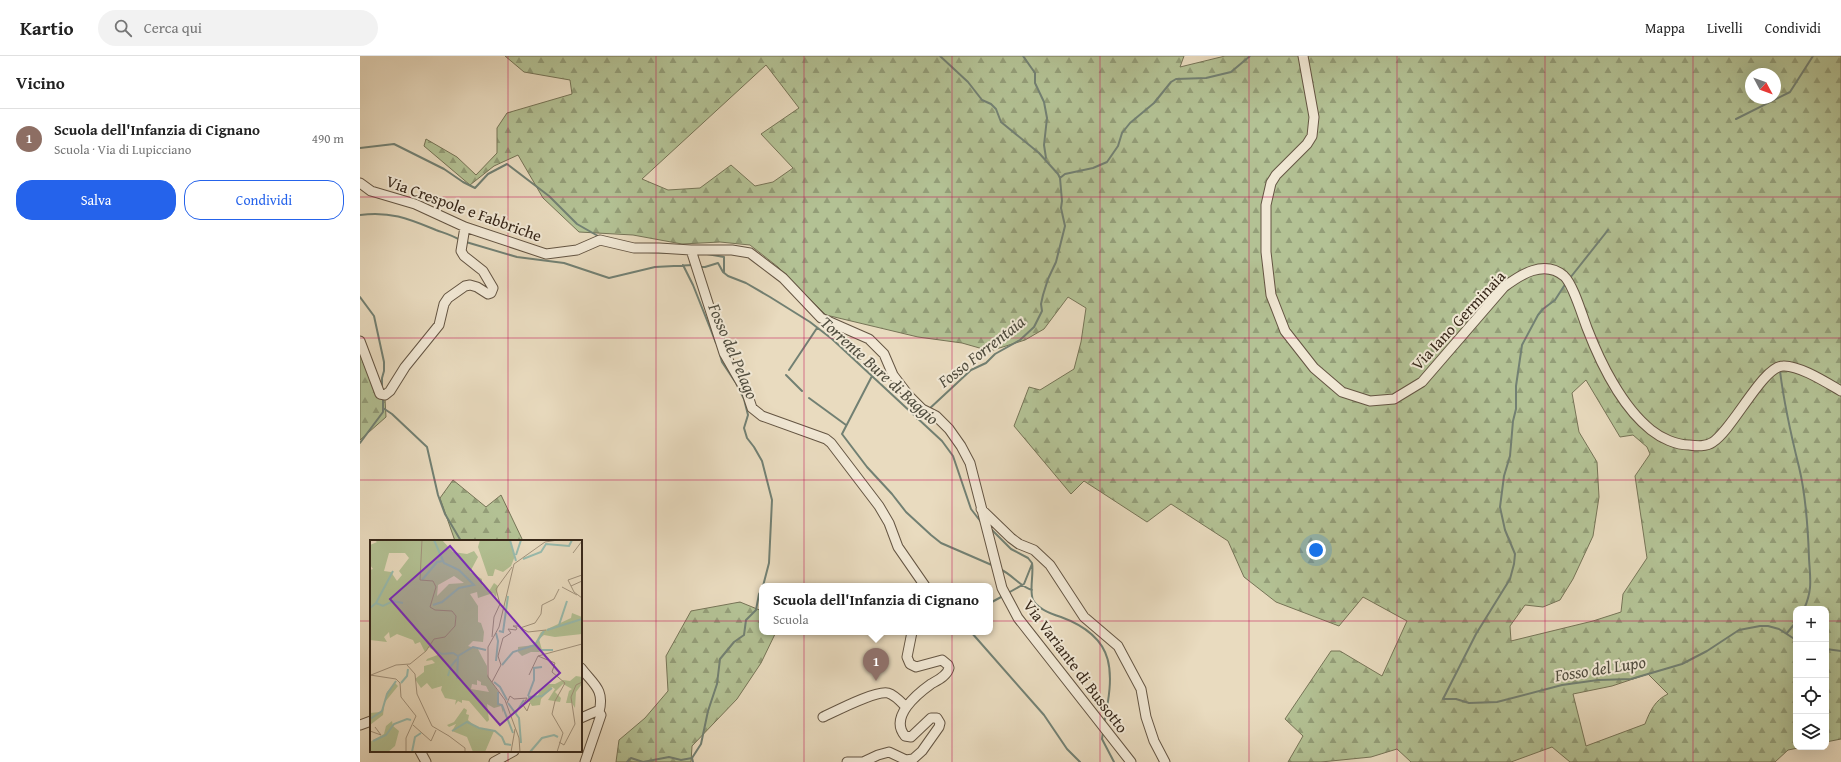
<!DOCTYPE html>
<html lang="it">
<meta charset="utf-8">
<style>
body{margin:0;font-family:"Gentium Book Plus",serif;background:#f2f2f2;color:#222}
.controls{position:absolute;right:12px;bottom:12px;display:grid;overflow:hidden;border-radius:8px;box-shadow:0 4px 16px #0002}
.controls button{width:36px;height:36px;display:grid;place-items:center;padding:0;border:0;border-bottom:1px solid #e0e0e0;background:#fff;color:#222;font:20px sans-serif}
.compass{position:absolute;left:1385px;top:12px;width:36px;height:36px;border-radius:50%;background:#fff;box-shadow:0 4px 16px #0002;rotate:131deg}
.you{position:absolute;left:956px;top:494px;width:14px;height:14px;margin:-10px;border:3px solid #fff;border-radius:50%;background:#1a73e8;box-shadow:0 0 0 6px #1a73e833}
.badge{display:grid;place-items:center;width:26px;height:26px;border-radius:50%;background:#2563eb;color:#fff;font-size:13px;font-weight:700}
.pin{position:absolute;translate:-50% -33px;filter:drop-shadow(0 1px 2px #0008)}
.pin::after{content:'';position:absolute;top:21px;width:14px;height:12px;background:inherit;clip-path:polygon(0 0,100% 0,50% 100%)}
.popup{position:absolute;left:399px;top:527px;width:234px;height:52px;box-sizing:border-box;display:grid;place-content:center;border-radius:8px;background:#fff;filter:drop-shadow(0 1px 3px #0005);font-size:13px;white-space:nowrap;color:#767676}
.popup b{font-size:15px;color:#222}
.popup::after{content:'';position:absolute;left:50%;top:100%;margin-left:-8px;border:8px solid transparent;border-top-color:#fff}
.list{margin:0;padding:0;list-style:none}
h2{display:flex;justify-content:space-between;align-items:center;height:52px;margin:0;padding:0 16px;font-size:17px}
h2 small{font-size:13px;font-weight:400;color:#767676}
.list li{display:grid;grid-template-columns:26px 1fr auto;gap:12px;align-items:center;box-sizing:border-box;height:60px;padding:0 16px;border-top:1px solid #e0e0e0}
.list b{display:block;font-size:15px;white-space:nowrap}
.list p{margin:0;font-size:13px;white-space:nowrap;color:#767676}
.list em{font-size:13px;font-style:normal;color:#767676}
.actions{display:flex;gap:8px;padding:12px 16px}
.actions a{flex:1;padding:9px 0;border:1px solid #2563eb;border-radius:16px;text-align:center;font-size:14px;color:#2563eb}
.actions .main{background:#2563eb;color:#fff}
.icon{flex:none;width:22px;height:22px;fill:none;stroke:currentColor;stroke-width:2;stroke-linecap:round;stroke-linejoin:round}
.map{position:relative;flex:none;width:1481px;height:706px;overflow:hidden}
header{display:flex;align-items:center;gap:24px;box-sizing:border-box;height:56px;padding:0 20px;background:#fff;border-bottom:1px solid #e0e0e0}
header strong{font-size:19px}
nav{display:flex;gap:22px;margin-inline-start:auto;font-size:14px}
.search{width:280px;height:36px;background:#f2f2f2;display:flex;align-items:center;gap:10px;box-sizing:border-box;padding:0 14px;border-radius:22px;color:#767676;font-size:15px}
main{display:flex}
aside{flex:1;background:#fff}
.map>svg:first-child{display:block}
.forest{fill:url(#forest-firs);stroke:#767457;fill-rule:evenodd}
.lines{fill:none;stroke-linecap:round;stroke-linejoin:round}
.stream{stroke:#728073;stroke-width:2}
.minor-casing{stroke:#645543;stroke-width:11}
.minor{stroke:#f1e8d5;stroke-width:9}
.grid{fill:none;stroke:#c2185b;stroke-width:1;stroke-opacity:0.55}
.labels{text-anchor:middle;dominant-baseline:central;stroke-width:4;stroke-linejoin:round;paint-order:stroke}
.street-label{font-size:16px;fill:#38281a;stroke:#f1e8d5}
.water-label{font-size:17px;font-style:italic;fill:#504d3f;stroke:#f1e8d5}
.inset-river{fill:none;stroke:#98bbae;stroke-width:2}
.inset-road{fill:none;stroke:#a2937d;stroke-width:1}
.view{fill:#7b2cbf;fill-opacity:0.15;stroke:#7b2cbf;stroke-width:2}
.inset-edge{fill:none;stroke:#38281a;stroke-width:2}
</style>
<header>
<strong>Kartio</strong>
<div class="search"><svg class="icon" aria-label="search" viewBox="0 0 24 24"><circle cx="10" cy="10" r="6"/><path d="M15 15l6 6"/></svg>Cerca qui</div>
<nav><a>Mappa</a><a>Livelli</a><a>Condividi</a></nav>
</header>
<main>
<aside>
<h2>Vicino<small></small></h2>
<ul class="list">
<li><span class="badge" style="background:#8d6e63">1</span><div><b>Scuola dell'Infanzia di Cignano</b><p>Scuola · Via di Lupicciano</p></div><em>490 m</em></li>
</ul>
<div class="actions"><a class="main">Salva</a><a>Condividi</a></div>
</aside>
<div class="map">
<svg width="1481" height="706" viewBox="0 0 1481 706">
<defs>
<pattern id="forest-firs" width="22" height="20" patternUnits="userSpaceOnUse"><rect width="22" height="20" fill="#b3c194"/><path d="M5 1l3.5 6h-7zM16 11l3.5 6h-7z" fill="#939d78"/></pattern>
</defs>
<rect width="100%" height="100%" fill="#e9dbbf"/>
<filter id="stains"><feTurbulence type="fractalNoise" baseFrequency=".005" numOctaves="4"/><feColorMatrix values="0 0 0 0 .2 0 0 0 0 .09 0 0 0 0 .02 0 0 0 .5 -.17"/></filter>
<radialGradient id="worn" r=".72"><stop offset=".6" stop-color="#630" stop-opacity="0"/><stop offset="1" stop-color="#630" stop-opacity=".3"/></radialGradient>
<path class="forest" d="M 145,0 L 824,0 L 820,11 L 865,0 L 1481,0 L 1481,683 L 1466,686 L 1466,553 L 1436,553 L 1436,691 L 1443,691 L 1428,694 L 1415,706 L 1210,706 L 1192,691 L 1151,706 L 1051,706 L 1037,693 L 1011,701 L 961,706 L 928,706 L 943,680 L 925,663 L 971,595 L 980,595 L 1022,620 L 1047,565 L 1003,541 L 979,570 L 916,546 L 884,521 L 868,485 L 811,448 L 787,466 L 724,425 L 711,438 L 654,370 L 669,331 L 680,334 L 714,313 L 721,286 L 726,252 L 708,241 L 684,273 L 665,284 L 630,295 L 602,287 L 558,281 L 466,259 L 418,211 L 390,189 L 360,186 L 322,188 L 273,179 L 219,176 L 183,142 L 158,99 L 134,110 L 110,129 L 64,90 L 66,83 L 97,101 L 116,119 L 137,97 L 137,72 L 147,57 L 212,38 L 210,24 L 164,16 ZM 406,9 L 439,52 L 401,78 L 433,112 L 413,126 L 395,130 L 371,109 L 340,132 L 308,134 L 282,123 ZM 1391,18 L 1415,18 L 1415,42 L 1391,42 ZM 1226,324 L 1260,381 L 1273,379 L 1287,391 L 1290,398 L 1275,420 L 1287,502 L 1263,538 L 1261,556 L 1233,565 L 1151,585 L 1150,570 L 1165,549 L 1183,551 L 1200,544 L 1213,523 L 1233,480 L 1239,441 L 1237,406 L 1219,376 L 1212,337 ZM 1288,618 L 1308,638 C 1295,644 1290,655 1285,668 L 1226,690 L 1213,638 L 1252,630 Z
M 0,282 L 25,343 L 26,361 L 0,384 Z
M 93,424 L 126,451 L 141,439 L 163,485 L 95,485 L 80,442 Z
M 380,546 L 402,555 L 402,576 L 416,576 L 401,607 L 377,643 L 332,690 L 331,706 L 256,706 L 259,684 L 285,662 L 308,635 L 306,600 L 331,555 Z"/>
<g class="lines">
<path class="stream" d="M 663,0 L 675,17 L 675,27 L 684,46 L 687,62 L 684,89 L 686,102
M 1376,63 L 1430,36 L 1453,0
M 0,92 L 34,88 L 84,113 L 103,126 L 115,132 L 128,118 L 147,108 L 189,140 L 217,168 L 238,180
M 700,122 L 705,118 L 733,112 L 747,106 L 758,90 L 762,77 L 770,67 L 794,47 L 811,26 L 816,23 L 846,22 L 871,16 L 890,0
M 0,159 C 31,155 49,163 76,174 C 84,177 92,179 100,184
M 106,186 L 157,201 L 204,207 L 249,222 L 295,211 L 333,209
M 287,196 L 315,197
M 347,198 L 364,201 L 364,217
M 323,209 L 333,229 L 356,287
M 339,211 L 345,211 L 358,207 L 363,216 L 368,220 L 386,227 L 410,241 L 450,266 L 472,283 L 582,385 L 593,400 L 611,453 L 621,466
M 1210,222 L 1248,174
M 1206,227 L 1195,244 L 1183,253 L 1178,259 L 1162,289 L 1156,330 L 1156,353 L 1153,365 L 1150,400 L 1144,420 L 1140,451 L 1145,474 L 1155,498 L 1154,508 L 1150,523 L 1116,578 L 1083,643 L 1096,643 L 1109,647 L 1137,646 L 1202,629 L 1238,624 L 1271,623 L 1322,608 L 1347,595 L 1379,574 L 1400,570 L 1408,570 L 1419,573 L 1436,584
M 0,241 L 14,260 L 24,306 L 24,315 L 22,322 L 22,333
M 360,299 L 362,306 L 376,327 L 384,343 L 388,359 L 384,372 L 387,382 L 394,391 L 402,405 L 412,444 L 409,507 L 403,530
M 429,314 L 457,272
M 1420,315 C 1424,347 1431,379 1439,411 C 1446,440 1448,472 1449,502 C 1450,522 1453,533 1444,553
M 426,319 L 442,335
M 512,320 L 482,378 L 507,411 L 532,438 L 546,456 L 571,479 L 581,487 L 634,510
M 449,342 L 486,369
M 23,352 L 32,358 L 67,391 L 78,439 L 85,458 L 101,485
M 568,354 L 611,314 L 626,307 L 635,298 L 660,284 L 674,271 L 682,255 L 681,248 L 683,239 L 688,223 L 696,206 L 705,170 L 701,152 L 702,145 L 700,122 L 698,118 L 679,97 L 641,66 L 636,53 L 631,48 L 622,44 L 608,26 L 580,0
M 557,363 L 565,357
M 0,387 L 23,356 L 23,341
M 631,473 L 651,493 L 668,502 L 672,507 C 674,518 669,534 673,544 C 678,553 691,558 701,561 C 758,582 754,617 744,668
M 640,513 C 653,519 659,530 672,534
M 648,537 L 664,528 L 672,508
M 630,547 L 643,540
M 611,576 L 684,659 L 707,693 L 720,706
M 1427,577 L 1436,566
M 1466,593 L 1481,595
M 743,676 L 742,683 L 754,706
M 267,706 L 271,702 L 283,706 L 309,701 L 321,704 L 332,702
M 333,706 L 332,702 L 341,688 L 348,655 L 357,628 L 360,603 L 374,586 L 384,579 L 386,564 L 396,554 L 399,538 L 402,533"/>
<defs>
<path id="minor" d="M 943,0 L 954,61 L 952,80 L 947,88 L 916,119 L 911,127 L 906,149 L 906,196 L 911,239 L 925,275 L 954,312 L 982,336 L 1010,345 L 1034,343 L 1062,326 L 1144,231 C 1160,219 1184,203 1204,220 C 1213,228 1222,259 1227,272 C 1240,306 1262,351 1291,374 C 1301,382 1316,389 1329,389 C 1337,390 1346,391 1353,386 C 1373,373 1403,310 1423,310 C 1439,309 1467,327 1481,335
M 0,127 L 11,135 L 55,148 L 105,171 L 186,198 L 217,194 L 240,184 L 274,192 L 299,192 L 331,194 L 372,194 L 390,197 L 423,222 L 461,262 L 509,283 L 524,298 L 533,319 L 549,340 L 562,353 L 576,360 L 589,373 L 601,390 L 610,407 L 642,532 L 658,562 L 771,706
M 331,194 L 364,297 L 387,337 L 392,352 L 402,360 L 466,383 L 471,387 L 519,450 L 529,467 L 538,491 L 565,530
M 0,285 L 20,338 L 25,339 L 30,335 L 45,311 L 79,269 L 84,248 L 88,242 L 105,230 L 110,229 L 117,231 L 128,238 L 131,237 L 133,232 L 123,215 L 104,200 L 101,195 L 105,171
M 621,453 L 651,482 L 659,488 L 674,494 L 690,509 L 724,561 L 758,590 L 781,633 L 786,661 L 794,685 L 805,706
M 221,612 C 233,628 245,633 239,656
M 463,661 C 476,655 516,634 528,637 C 535,639 541,646 546,651
M 221,662 L 237,655 L 239,656 L 241,659 L 225,706
M 0,669 L 11,665
M 60,695 L 66,706
M 134,706 L 154,695
M 487,706 L 503,706 L 518,699 L 529,696 L 546,704 L 553,703 L 562,695 L 579,671 L 580,667 L 577,662 L 571,662 L 551,681 L 545,680 C 529,661 557,638 571,628 C 578,624 587,620 589,612 L 588,609 L 582,604 L 556,611 L 550,608 L 547,601 L 552,576"/>
</defs>
<use href="#minor" class="minor-casing"/>
<use href="#minor" class="minor"/>
</g>
<path class="grid" d="M 148,0 L 148,485M 296,0 L 296,706M 444,0 L 444,706M 592,0 L 592,706M 740,0 L 740,706M 889,0 L 889,706M 1037,0 L 1037,706M 1185,0 L 1185,706M 1333,0 L 1333,706M 0,141 L 1481,141M 0,282 L 1481,282M 0,424 L 1481,424M 0,565 L 11,565M 221,565 L 1436,565M 1466,565 L 1481,565M 148,695 L 148,706"/>
<g class="labels">
<g class="street-label">
<text transform="translate(104 152) rotate(20)">Via Crespole e Fabbriche</text>
<text transform="translate(1098 264) rotate(-47)">Via Iano Germinaia</text>
<text transform="translate(716 610) rotate(53)">Via Variante di Bussotto</text>
</g>
<g class="water-label">
<text transform="translate(374 295) rotate(67)">Fosso del Pelago</text>
<text transform="translate(621 295) rotate(-38)">Fosso Forrentaia</text>
<text transform="translate(520 314) rotate(42)">Torrente Bure di Baggio</text>
<text transform="translate(1240 612) rotate(-9)">Fosso del Lupo</text>
</g>
</g>
<g transform="translate(10 484)">
<rect width="212" height="212" fill="#e9dbbf"/>
<path d="M 4,0 L 72,0 L 83,12 L 97,14 L 104,11 L 108,17 L 100,32 L 112,39 L 112,45 L 119,51 L 124,43 L 128,46 L 126,57 L 123,53 L 108,58 L 107,52 L 100,54 L 108,66 L 108,82 L 111,83 L 114,92 L 113,102 L 103,101 L 98,106 L 108,109 L 112,117 L 117,126 L 117,134 L 129,153 L 127,164 L 133,166 L 133,173 L 131,166 L 124,168 L 117,164 L 119,180 L 117,182 L 99,161 L 92,160 L 92,163 L 88,161 L 85,165 L 86,160 L 75,158 L 71,150 L 72,146 L 62,149 L 57,143 L 51,148 L 45,139 L 54,132 L 54,126 L 65,123 L 62,120 L 56,121 L 57,119 L 70,114 L 59,107 L 55,112 L 50,102 L 45,104 L 43,100 L 27,94 L 20,98 L 19,92 L 14,97 L 17,102 L 0,100 L 0,30 L 3,29 L 0,25 L 0,5 L 7,2 ZM 19,13 L 35,13 L 39,18 L 29,31 L 32,35 L 27,41 L 21,32 L 14,31 ZM 84,36 L 94,43 L 79,44 L 67,56 L 68,45 ZM 107,140 L 111,142 L 111,145 L 116,146 L 119,152 L 101,149 L 102,144 L 107,145 ZM 110,0 L 140,0 L 145,16 L 141,26 L 133,32 L 125,29 L 123,36 L 118,36 L 108,7 ZM 202,73 L 212,77 L 212,94 L 185,97 L 174,95 L 169,99 L 172,110 L 169,112 L 161,112 L 152,116 L 148,112 L 148,107 L 164,105 L 171,92 L 201,78 ZM 206,136 L 212,137 L 212,144 L 206,152 L 205,168 L 202,163 L 196,163 L 199,151 L 202,149 L 193,144 L 185,152 L 191,158 L 190,162 L 178,160 L 185,149 L 182,147 L 171,159 L 170,165 L 162,166 L 159,161 L 154,165 L 159,156 L 168,156 L 169,152 L 179,144 L 185,144 L 193,140 L 200,141 ZM 25,143 L 28,146 L 15,162 L 17,152 ZM 14,167 L 13,175 L 0,185 L 0,173 L 10,172 ZM 94,168 L 97,170 L 96,174 L 99,175 L 98,180 L 107,188 L 124,191 L 115,212 L 103,212 L 97,197 L 82,191 L 86,184 L 79,187 L 77,185 L 84,182 ZM 22,181 L 23,186 L 29,191 L 25,206 L 18,212 L 0,212 L 0,202 L 14,194 L 16,186 Z" fill="#b3c194" fill-rule="evenodd"/>
<path class="inset-river" d="M 140,0 L 146,21M 146,15 L 151,0M 153,19 L 171,12 L 176,4 L 199,6 L 202,0M 52,40 L 67,22 L 73,21M 6,63 L 13,66 L 23,61 L 33,63M 63,65 L 72,62 L 89,48 L 104,45 L 89,30 L 74,23 L 64,0M 0,68 L 6,63 L 23,31M 189,85 L 197,61M 177,90 L 212,79M 129,91 L 133,92 L 138,56M 165,105 L 170,110 L 183,110M 60,107 L 72,114 L 83,113 L 88,116M 88,116 L 103,107 L 116,110M 126,121 L 128,101 L 126,93M 132,125 L 143,112 L 165,105 L 174,91M 78,136 L 81,126 L 87,119M 87,139 L 88,116M 124,142 L 130,147 L 137,160M 31,143 L 37,136 L 38,129M 128,152 L 128,164 L 132,165 L 143,193M 158,156 L 164,140 L 164,128 L 172,127M 158,157 L 172,156 L 182,148M 138,163 L 149,178 L 151,203M 145,174 L 154,160M 0,179 L 12,171 L 17,154 L 26,141M 82,191 L 97,182 L 109,188 L 125,191 L 132,197 L 135,204 L 141,205M 3,201 L 16,195 L 24,184 L 37,179 L 41,180M 42,212 L 45,197 L 51,193M 160,212 L 172,198 L 184,195 L 188,197"/>
<path class="inset-road" d="M 203,13 L 212,1M 212,35 L 198,40 L 204,52 L 212,58M 201,46 L 212,41M 192,47 L 207,55M 150,88 L 165,83 L 171,74 L 172,65 L 184,59 L 189,49M 122,97 L 124,77 L 130,64 L 126,49 L 142,27M 37,125 L 45,134 L 47,154 L 62,186 L 79,196 L 95,208 L 95,212M 0,135 L 26,139 L 30,143 L 31,157 L 46,176 L 36,198 L 36,212M 1,135 L 26,125 L 40,124 L 56,111 L 64,99 L 75,97 L 85,86 L 86,76 L 82,71 L 65,70 L 60,67 L 66,47 L 63,41 L 50,40 L 52,0M 159,135 L 168,116M 122,142 L 131,125 L 128,116 L 133,98 L 141,93 L 138,89 L 146,90 L 147,88 L 143,86 L 148,86 L 158,92 L 176,90M 137,163 L 140,156 L 144,159 L 157,158 L 153,165 L 157,171 L 160,163M 43,185 L 61,201 L 66,190M 0,191 L 11,195 L 5,187M 189,202 L 194,205 L 205,184 L 201,157 L 206,145 L 212,142M 141,212 L 145,189M 150,212 L 149,198 L 135,160 L 118,137 L 118,107 L 129,87 L 144,24 L 175,2 L 188,0M 187,212 L 193,193 L 182,174 L 185,161 L 195,143 L 182,132 L 185,123 L 168,116 L 212,104"/>
<path class="view" d="M 80,6 L 190,133 L 130,185 L 20,59 Z"/>
<rect width="212" height="212" class="inset-edge"/>
</g>
<rect width="100%" height="100%" filter="url(#stains)"/>
<rect width="100%" height="100%" fill="url(#worn)"/>
</svg>
<div class="controls">
<button>+</button>
<button>−</button>
<button><svg class="icon" aria-label="locate" viewBox="0 0 24 24"><circle cx="12" cy="12" r="6"/><path d="M12 2v4M12 18v4M2 12h4M18 12h4"/></svg></button>
<button><svg class="icon" aria-label="layers" viewBox="0 0 24 24"><path d="M12 4l9 5-9 5-9-5zM3 14l9 5 9-5"/></svg></button>
</div>
<svg class="compass" viewBox="-18 -18 36 36"><path d="M0-13l5 13h-10z" fill="#e53935"/><path d="M0 13l5-13h-10z" fill="#767676"/></svg>
<div class="you"></div>
<div class="pin badge" style="left:516px;top:625px;background:#8d6e63">1</div>
<div class="popup"><b>Scuola dell'Infanzia di Cignano</b>Scuola</div>
</div>
</main>
